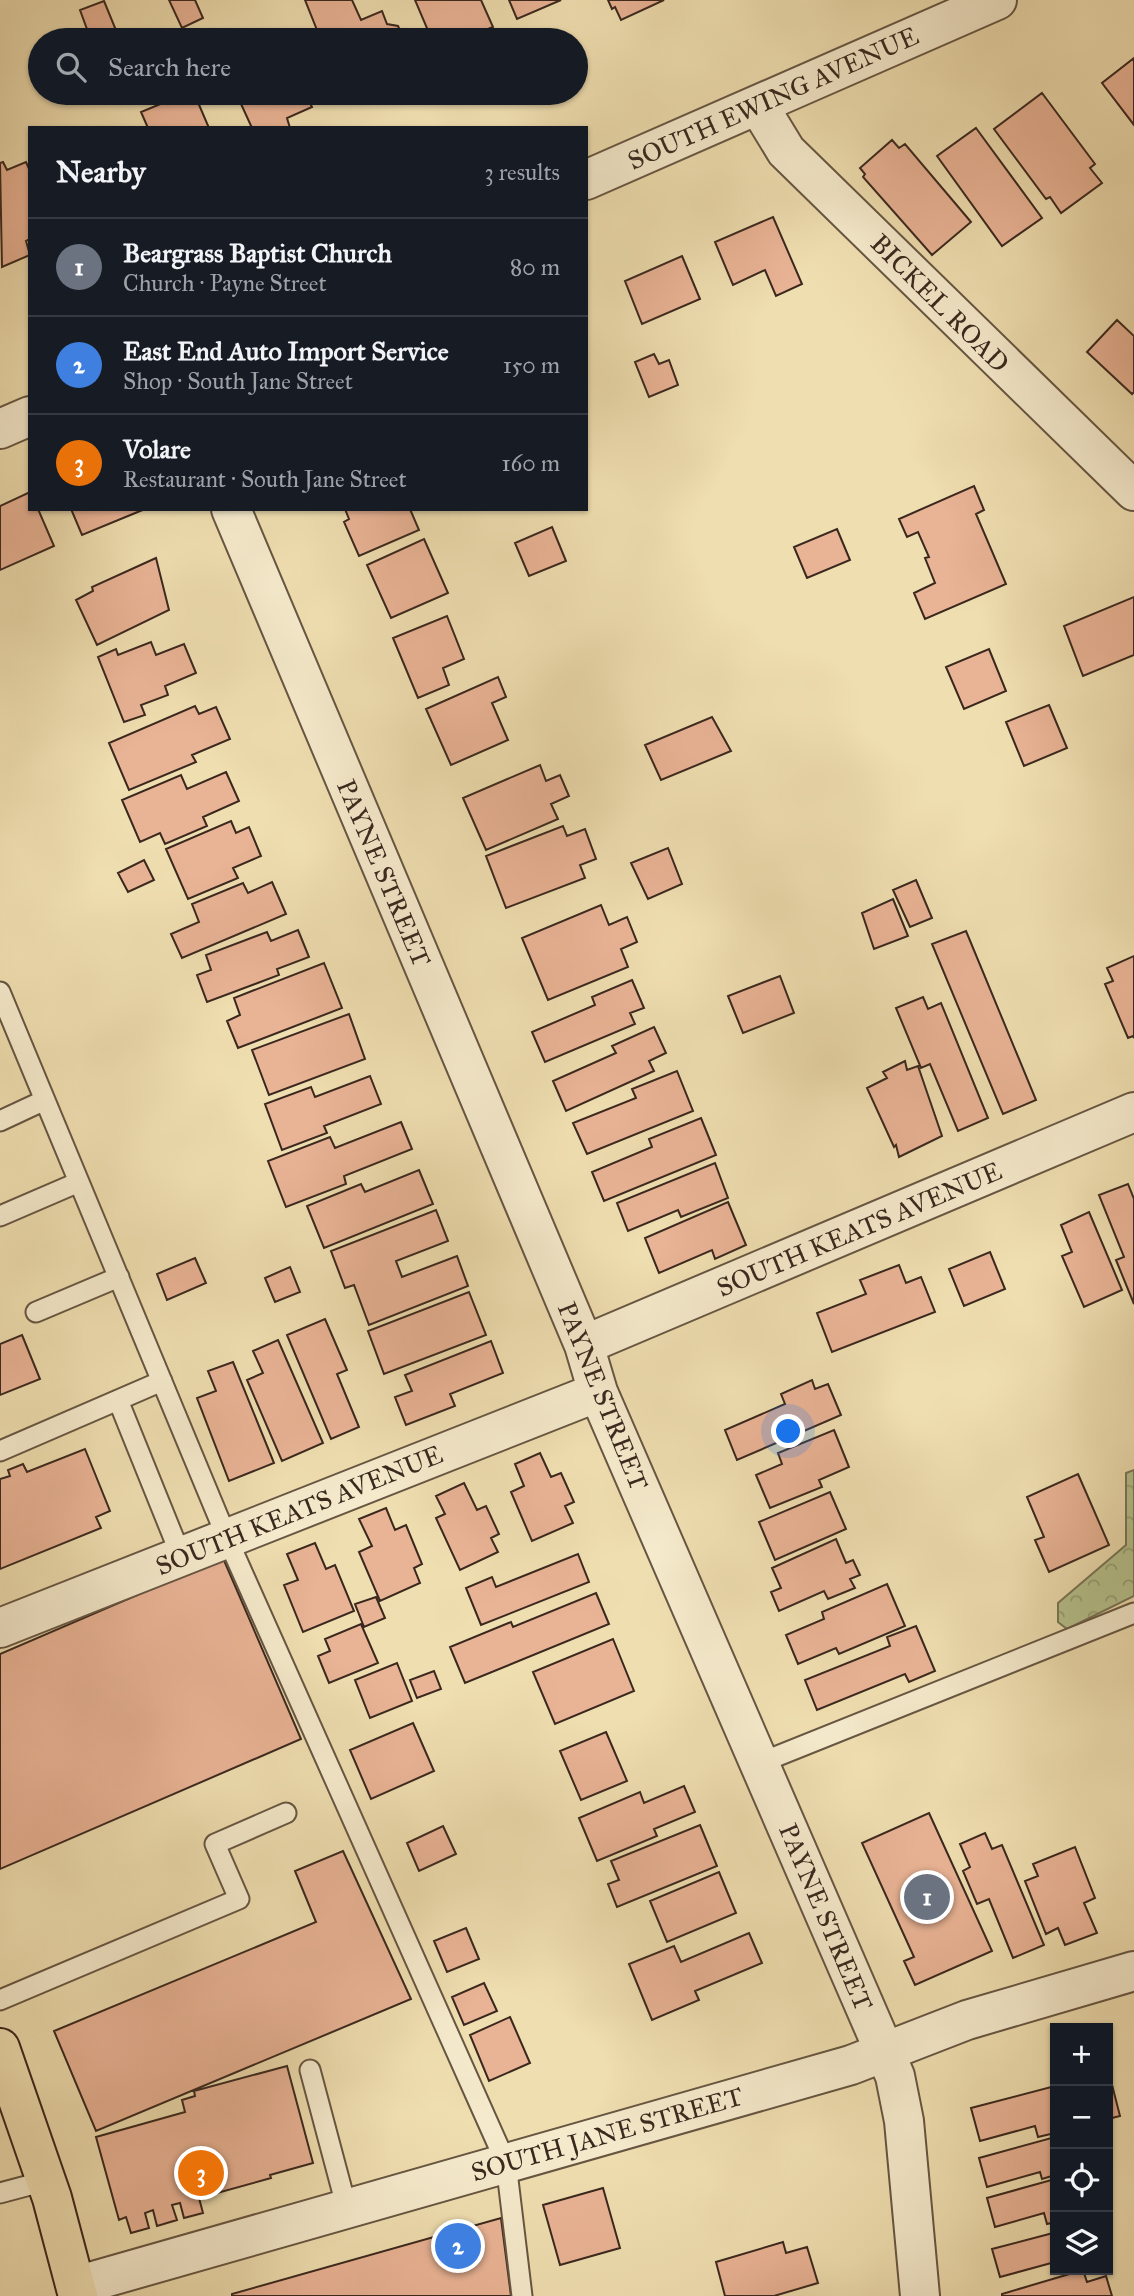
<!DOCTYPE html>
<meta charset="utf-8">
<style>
body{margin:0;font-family:"IM FELL Great Primer",serif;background:#20242c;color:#f1f3f6}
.controls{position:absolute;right:21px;bottom:21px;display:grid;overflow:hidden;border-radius:0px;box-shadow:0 2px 5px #0004}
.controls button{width:63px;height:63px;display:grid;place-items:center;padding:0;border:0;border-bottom:2px solid #363941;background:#171b24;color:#f1f3f6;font:35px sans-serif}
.you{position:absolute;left:789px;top:1432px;width:24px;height:24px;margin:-18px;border:5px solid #fff;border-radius:50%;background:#1a73e8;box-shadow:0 0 0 10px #1a73e833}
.badge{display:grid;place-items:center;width:46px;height:46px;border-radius:50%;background:#b45309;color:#fff;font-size:23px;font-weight:700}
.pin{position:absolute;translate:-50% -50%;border:4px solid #fff;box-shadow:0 2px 7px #0006}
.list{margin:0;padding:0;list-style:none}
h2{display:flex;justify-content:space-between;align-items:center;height:91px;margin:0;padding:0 28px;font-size:30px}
h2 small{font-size:23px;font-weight:400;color:#9ea1a6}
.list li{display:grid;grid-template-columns:46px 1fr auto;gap:21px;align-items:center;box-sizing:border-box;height:98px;padding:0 28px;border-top:2px solid #363941}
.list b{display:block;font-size:26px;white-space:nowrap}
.list p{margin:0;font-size:23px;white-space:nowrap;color:#9ea1a6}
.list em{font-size:23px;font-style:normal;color:#9ea1a6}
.icon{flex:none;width:38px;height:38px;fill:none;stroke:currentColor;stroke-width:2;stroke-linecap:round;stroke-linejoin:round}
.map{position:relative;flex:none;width:1134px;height:2296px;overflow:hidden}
.search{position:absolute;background:#171b24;box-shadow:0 2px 5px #0004;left:28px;top:28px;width:560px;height:77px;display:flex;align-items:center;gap:18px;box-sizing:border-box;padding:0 24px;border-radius:38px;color:#9ea1a6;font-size:26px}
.panel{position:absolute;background:#171b24;box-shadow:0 2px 5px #0004;left:28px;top:126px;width:560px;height:385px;border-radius:0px}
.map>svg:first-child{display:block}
.forest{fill:url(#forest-crowns);stroke:#787556;stroke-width:2}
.building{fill:#e9b395;stroke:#3a281e;stroke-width:2}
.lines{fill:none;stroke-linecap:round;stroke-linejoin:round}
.service-casing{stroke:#675642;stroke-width:23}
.minor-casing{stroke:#675642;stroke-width:42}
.primary-casing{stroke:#3a281e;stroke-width:42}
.service{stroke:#f5eacc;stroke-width:19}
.minor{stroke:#f5eacc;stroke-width:38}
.primary{stroke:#efdeb0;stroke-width:38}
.labels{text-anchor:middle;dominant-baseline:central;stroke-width:5;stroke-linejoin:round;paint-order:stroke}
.street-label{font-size:26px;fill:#3a281e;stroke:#f5eacc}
</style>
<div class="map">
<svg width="1134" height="2296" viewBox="0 0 1134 2296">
<defs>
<pattern id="forest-crowns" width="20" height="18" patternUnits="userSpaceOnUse" patternTransform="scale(1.75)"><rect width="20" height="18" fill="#b6c28d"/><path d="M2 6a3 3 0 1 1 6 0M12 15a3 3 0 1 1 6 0" fill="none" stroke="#959e73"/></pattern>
</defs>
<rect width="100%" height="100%" fill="#efdeb0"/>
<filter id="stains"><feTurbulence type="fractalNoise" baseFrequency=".00286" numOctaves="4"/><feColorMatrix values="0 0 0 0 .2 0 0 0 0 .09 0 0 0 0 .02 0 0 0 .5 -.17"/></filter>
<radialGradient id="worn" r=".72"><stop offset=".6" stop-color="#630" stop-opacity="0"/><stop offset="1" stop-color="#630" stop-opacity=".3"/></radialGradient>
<path class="forest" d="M 1134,1470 L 1134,1596 L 1067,1629 L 1058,1622 L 1058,1603 L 1126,1545 L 1126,1473 Z"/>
<path class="building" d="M 169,0 L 195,0 L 203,18 L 182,28 Z
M 305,0 L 352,0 L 361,20 L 382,11 L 387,24 L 398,26 L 404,40 L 321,40 Z
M 415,0 L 481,0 L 493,27 L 472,35 L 474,40 L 432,40 Z
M 509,0 L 561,0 L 517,19 Z
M 608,0 L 664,0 L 621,20 L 615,7 L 612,9 Z
M 104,1 L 120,40 L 91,40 L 80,10 Z
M 1134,58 L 1134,125 L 1102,83 Z
M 187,93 L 194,93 L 209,128 L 148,128 L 141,112 Z
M 236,93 L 305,93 L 312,107 L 287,118 L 290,128 L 252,128 Z
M 1042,93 L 1095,164 L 1090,168 L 1102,183 L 1061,213 L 1050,197 L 1046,199 L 994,129 Z
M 976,128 L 1042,218 L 1002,246 L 937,156 Z
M 892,140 L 899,148 L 905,144 L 971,222 L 932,255 L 863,177 L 865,174 L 860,168 Z
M 3,162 L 7,170 L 26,162 L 30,171 L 30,239 L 26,241 L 30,255 L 2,267 L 0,163 Z
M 773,217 L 802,284 L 776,296 L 765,270 L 733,285 L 715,242 Z
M 682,256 L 700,299 L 642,324 L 625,281 Z
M 1117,320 L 1134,336 L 1134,392 L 1132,394 L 1087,352 Z
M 654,354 L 659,364 L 669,360 L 678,385 L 649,397 L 635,362 Z
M 974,486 L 984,510 L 976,514 L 1006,584 L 925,619 L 914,593 L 935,583 L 925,558 L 929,557 L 918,532 L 907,537 L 899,519 Z
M 30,492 L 30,509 L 38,509 L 54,546 L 0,570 L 0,506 Z
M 71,509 L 145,509 L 82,535 Z
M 345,509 L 410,509 L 419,530 L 359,556 L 344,522 L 349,519 Z
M 552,527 L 566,561 L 529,576 L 515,543 Z
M 837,529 L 850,560 L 807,578 L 794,547 Z
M 424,539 L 448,593 L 391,618 L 367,565 Z
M 156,558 L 169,610 L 97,645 L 76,600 L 93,591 L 92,587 Z
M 1134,597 L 1134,655 L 1083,676 L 1064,626 Z
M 447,616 L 464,659 L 443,668 L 449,685 L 418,698 L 393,638 Z
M 151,642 L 156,655 L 184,644 L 196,673 L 165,686 L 168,695 L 141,705 L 145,715 L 124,722 L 98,657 L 116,649 L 118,655 Z
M 989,649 L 1006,691 L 964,709 L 946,667 Z
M 498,677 L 506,697 L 492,703 L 508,740 L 451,765 L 426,709 Z
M 1049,705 L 1067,748 L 1024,766 L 1006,722 Z
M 195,706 L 199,714 L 216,707 L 230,739 L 192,755 L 196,762 L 129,790 L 109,743 Z
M 712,717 L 731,751 L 661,780 L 645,745 Z
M 540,765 L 546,781 L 560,775 L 569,796 L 551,804 L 558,819 L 486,850 L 463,798 Z
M 226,772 L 239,801 L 203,817 L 207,826 L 165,844 L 160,833 L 140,842 L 122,800 L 181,775 L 187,789 Z
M 231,821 L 236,833 L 249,827 L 261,856 L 233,868 L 238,878 L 188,899 L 166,849 Z
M 563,826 L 567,836 L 585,829 L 596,859 L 580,865 L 585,878 L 506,908 L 486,856 Z
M 668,848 L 682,884 L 648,899 L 631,863 Z
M 144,860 L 154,880 L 128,892 L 118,873 Z
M 916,880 L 932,918 L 910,927 L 893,890 Z
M 272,882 L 286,914 L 182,958 L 171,934 L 199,922 L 192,904 L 243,883 L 248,893 Z
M 893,899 L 908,936 L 874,949 L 862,913 Z
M 601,905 L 609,925 L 627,917 L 637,942 L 621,949 L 628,967 L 548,1000 L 522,938 Z
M 298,930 L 309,957 L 277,969 L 279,975 L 207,1002 L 197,975 L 211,970 L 206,955 L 267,932 L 271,941 Z
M 966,931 L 1036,1100 L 1003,1114 L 932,944 Z
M 1134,956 L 1134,1038 L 1133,1036 L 1128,1038 L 1105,984 L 1113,981 L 1107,968 Z
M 324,963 L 342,1008 L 238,1048 L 227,1021 L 240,1015 L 234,998 Z
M 780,976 L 794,1013 L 743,1033 L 728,996 Z
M 632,980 L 644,1008 L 630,1013 L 635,1024 L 545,1062 L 532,1032 L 595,1005 L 592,997 Z
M 923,997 L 928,1009 L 941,1003 L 988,1118 L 958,1131 L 930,1064 L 921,1068 L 896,1008 Z
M 349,1014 L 365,1059 L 269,1095 L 252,1050 Z
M 654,1027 L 666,1053 L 649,1061 L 654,1071 L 566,1111 L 553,1081 L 616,1053 L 612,1046 Z
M 905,1061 L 907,1070 L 918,1066 L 942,1136 L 899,1157 L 896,1145 L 894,1147 L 867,1088 L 887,1078 L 883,1072 Z
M 677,1071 L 693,1111 L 587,1154 L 573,1123 L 636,1098 L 632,1089 Z
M 370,1076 L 381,1104 L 324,1126 L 327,1133 L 282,1150 L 265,1104 L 311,1087 L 315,1097 Z
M 701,1118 L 716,1155 L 604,1201 L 592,1172 L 652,1147 L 649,1139 Z
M 401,1122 L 412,1149 L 344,1176 L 346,1184 L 286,1207 L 268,1161 L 330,1137 L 335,1148 Z
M 715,1163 L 728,1198 L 681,1217 L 678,1210 L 628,1231 L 617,1203 Z
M 419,1170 L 433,1204 L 324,1248 L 307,1206 L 361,1184 L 365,1192 Z
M 1128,1184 L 1134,1199 L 1134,1304 L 1116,1260 L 1124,1257 L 1099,1195 Z
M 728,1202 L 746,1245 L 715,1259 L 712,1250 L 659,1273 L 645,1238 Z
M 436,1210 L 448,1241 L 396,1261 L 402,1277 L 457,1256 L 468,1286 L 369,1325 L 354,1285 L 345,1288 L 331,1251 Z
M 1089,1212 L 1122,1290 L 1084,1307 L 1062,1256 L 1072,1252 L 1061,1225 Z
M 990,1252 L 1005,1289 L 964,1306 L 949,1269 Z
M 195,1258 L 206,1283 L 167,1300 L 157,1274 Z
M 899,1265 L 906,1283 L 921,1277 L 935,1312 L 832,1352 L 817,1313 L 866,1294 L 860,1280 Z
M 290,1267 L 300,1292 L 275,1302 L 265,1278 Z
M 469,1292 L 486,1335 L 384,1374 L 368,1331 Z
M 325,1319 L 347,1370 L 337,1374 L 359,1427 L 331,1439 L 287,1335 Z
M 22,1335 L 40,1379 L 0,1395 L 0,1344 Z
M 278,1340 L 323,1443 L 282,1461 L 247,1380 L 263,1373 L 253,1351 Z
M 491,1341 L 503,1373 L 450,1394 L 455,1406 L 406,1425 L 395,1397 L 412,1391 L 405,1375 Z
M 233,1362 L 274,1463 L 229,1481 L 197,1398 L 216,1391 L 208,1371 Z
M 812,1380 L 815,1389 L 828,1384 L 841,1415 L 737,1460 L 725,1430 L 785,1404 L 781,1394 Z
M 834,1430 L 849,1467 L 819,1480 L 822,1487 L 770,1508 L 756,1475 L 782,1464 L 778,1453 Z
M 85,1449 L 110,1511 L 96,1517 L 101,1528 L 0,1569 L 0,1479 L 10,1476 L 8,1470 L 23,1464 L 27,1472 Z
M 540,1453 L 551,1477 L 561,1473 L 574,1502 L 565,1506 L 573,1523 L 532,1541 L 511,1492 L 524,1486 L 515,1464 Z
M 1078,1474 L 1109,1545 L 1049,1572 L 1035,1540 L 1044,1537 L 1027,1497 Z
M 464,1483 L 477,1510 L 486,1506 L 499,1534 L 491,1538 L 498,1552 L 460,1570 L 436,1518 L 445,1514 L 436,1496 Z
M 830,1492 L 846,1529 L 775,1560 L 759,1522 Z
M 386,1508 L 395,1530 L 406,1525 L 422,1564 L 414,1568 L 420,1583 L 380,1601 L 359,1552 L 372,1546 L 359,1519 Z
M 836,1539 L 846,1563 L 853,1560 L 860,1575 L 850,1579 L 855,1588 L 828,1599 L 824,1591 L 779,1611 L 771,1592 L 781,1588 L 772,1568 Z
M 315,1543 L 326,1569 L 335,1565 L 354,1611 L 303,1632 L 284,1585 L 298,1580 L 287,1554 Z
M 578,1554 L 589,1582 L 481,1625 L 466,1588 L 492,1577 L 496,1587 Z
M 223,1558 L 301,1739 L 0,1869 L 0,1654 Z
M 887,1584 L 905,1626 L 839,1654 L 836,1648 L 798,1664 L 786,1635 L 824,1619 L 822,1612 Z
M 596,1593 L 609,1624 L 465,1683 L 450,1647 L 511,1622 L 513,1627 Z
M 376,1597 L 385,1618 L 364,1627 L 355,1604 Z
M 361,1624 L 378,1663 L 329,1683 L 318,1656 L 330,1651 L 325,1639 Z
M 916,1626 L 935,1671 L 909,1682 L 905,1674 L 817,1710 L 805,1680 L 890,1646 L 887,1637 Z
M 613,1639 L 634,1691 L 555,1724 L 533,1672 Z
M 397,1663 L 412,1701 L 370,1718 L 355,1680 Z
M 434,1671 L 441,1689 L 417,1698 L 410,1680 Z
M 413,1723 L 434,1771 L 371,1799 L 350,1750 Z
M 606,1732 L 627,1781 L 581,1800 L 560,1751 Z
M 684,1786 L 695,1812 L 654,1829 L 657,1836 L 597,1861 L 579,1818 L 640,1792 L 644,1803 Z
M 929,1813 L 992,1951 L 915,1985 L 904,1961 L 914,1957 L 862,1843 Z
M 700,1825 L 717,1866 L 617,1907 L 608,1884 L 619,1880 L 611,1861 Z
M 443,1826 L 456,1854 L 419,1871 L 407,1843 Z
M 985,1833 L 992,1849 L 1002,1845 L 1044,1945 L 1013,1958 L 989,1899 L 977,1904 L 963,1871 L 970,1867 L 960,1844 Z
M 1075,1847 L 1095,1898 L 1084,1903 L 1097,1933 L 1065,1945 L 1058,1928 L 1046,1934 L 1025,1881 L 1038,1876 L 1033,1864 Z
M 343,1851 L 411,1999 L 96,2131 L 54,2031 L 316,1922 L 295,1871 Z
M 719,1872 L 736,1913 L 667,1942 L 650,1901 Z
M 466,1928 L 479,1959 L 447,1972 L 434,1941 Z
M 749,1933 L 762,1963 L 695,1991 L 699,2000 L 652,2020 L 629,1964 L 674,1946 L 681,1962 Z
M 484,1983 L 497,2011 L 464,2025 L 452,1997 Z
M 510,2017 L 530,2063 L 489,2081 L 470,2035 Z
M 287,2066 L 313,2163 L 270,2175 L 271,2178 L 199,2198 L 203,2213 L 184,2218 L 180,2203 L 172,2205 L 177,2220 L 157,2226 L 153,2210 L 145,2213 L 149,2228 L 131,2233 L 126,2217 L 119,2220 L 96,2137 L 185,2112 L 182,2100 L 195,2096 L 194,2091 Z
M 1108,2069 L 1120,2116 L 1108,2119 Z
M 1055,2086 L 1055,2133 L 1038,2137 L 1035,2126 L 980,2141 L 971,2108 Z
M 1055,2137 L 1055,2175 L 1042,2179 L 1040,2172 L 987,2187 L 979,2158 Z
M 1055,2179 L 1055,2222 L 1047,2224 L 1044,2213 L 995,2227 L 987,2198 Z
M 603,2188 L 620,2248 L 560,2265 L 543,2205 Z
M 501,2218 L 511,2296 L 232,2296 L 232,2294 Z
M 1055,2224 L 1055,2262 L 1000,2277 L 992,2249 L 1053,2233 L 1051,2225 Z
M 783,2242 L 786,2253 L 807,2247 L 818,2283 L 774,2296 L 725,2296 L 716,2262 Z
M 1083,2270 L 1087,2282 L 1106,2276 L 1112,2296 L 1002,2296 L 1002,2294 Z"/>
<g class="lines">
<defs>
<path id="service" d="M 0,992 L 227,1538 L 506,2163 L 522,2296
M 0,1121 L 45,1100
M 0,1216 L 79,1182
M 36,1312 L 119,1277
M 118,1400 L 181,1556
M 0,1451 L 162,1381
M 760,1763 L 1134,1613
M 0,2000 L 239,1899 L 215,1844 L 286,1813
M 310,2070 L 347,2209
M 0,2193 L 45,2181"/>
<path id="minor" d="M 758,105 L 786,151 L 1134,491
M 586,180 L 997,0
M 0,429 L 30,416
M 231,509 L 584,1345 L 598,1392 L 895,2076 L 904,2121 L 920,2296
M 584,1345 L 1134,1112
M 0,1628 L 598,1392
M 76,2286 L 851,2065 L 967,2020 L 1134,1971"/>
<path id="primary" d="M 0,2048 L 52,2198 L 78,2296"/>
</defs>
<use href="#service" class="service-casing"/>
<use href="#minor" class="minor-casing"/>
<use href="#primary" class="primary-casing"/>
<use href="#service" class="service"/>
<use href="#minor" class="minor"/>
<use href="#primary" class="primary"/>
</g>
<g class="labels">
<g class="street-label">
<text transform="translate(773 98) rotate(-24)">SOUTH EWING AVENUE</text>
<text transform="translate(940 303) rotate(45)">BICKEL ROAD</text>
<text transform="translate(384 873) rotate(67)">PAYNE STREET</text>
<text transform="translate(859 1229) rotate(-23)">SOUTH KEATS AVENUE</text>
<text transform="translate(603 1396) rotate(68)">PAYNE STREET</text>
<text transform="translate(299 1510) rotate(-22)">SOUTH KEATS AVENUE</text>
<text transform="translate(826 1917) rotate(67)">PAYNE STREET</text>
<text transform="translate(607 2134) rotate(-16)">SOUTH JANE STREET</text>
</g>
</g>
<rect width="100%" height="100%" filter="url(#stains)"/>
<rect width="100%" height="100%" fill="url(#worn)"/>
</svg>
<div class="controls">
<button>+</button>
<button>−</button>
<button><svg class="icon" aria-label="locate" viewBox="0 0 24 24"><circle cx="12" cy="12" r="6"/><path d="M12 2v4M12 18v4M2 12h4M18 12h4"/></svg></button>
<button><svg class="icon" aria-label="layers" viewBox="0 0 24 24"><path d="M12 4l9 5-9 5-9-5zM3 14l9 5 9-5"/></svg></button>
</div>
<div class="you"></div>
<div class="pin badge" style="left:927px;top:1897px;background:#6b7280">1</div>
<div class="pin badge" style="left:458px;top:2246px;background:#3f7fe0">2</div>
<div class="pin badge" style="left:201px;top:2173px;background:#e8710a">3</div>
<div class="search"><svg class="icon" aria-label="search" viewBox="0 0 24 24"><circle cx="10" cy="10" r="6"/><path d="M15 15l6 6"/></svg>Search here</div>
<section class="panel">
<h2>Nearby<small>3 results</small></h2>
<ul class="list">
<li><span class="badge" style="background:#6b7280">1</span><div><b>Beargrass Baptist Church</b><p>Church · Payne Street</p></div><em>80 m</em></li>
<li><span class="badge" style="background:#3f7fe0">2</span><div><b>East End Auto Import Service</b><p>Shop · South Jane Street</p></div><em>150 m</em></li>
<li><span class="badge" style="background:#e8710a">3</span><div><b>Volare</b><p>Restaurant · South Jane Street</p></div><em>160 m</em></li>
</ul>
</section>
</div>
